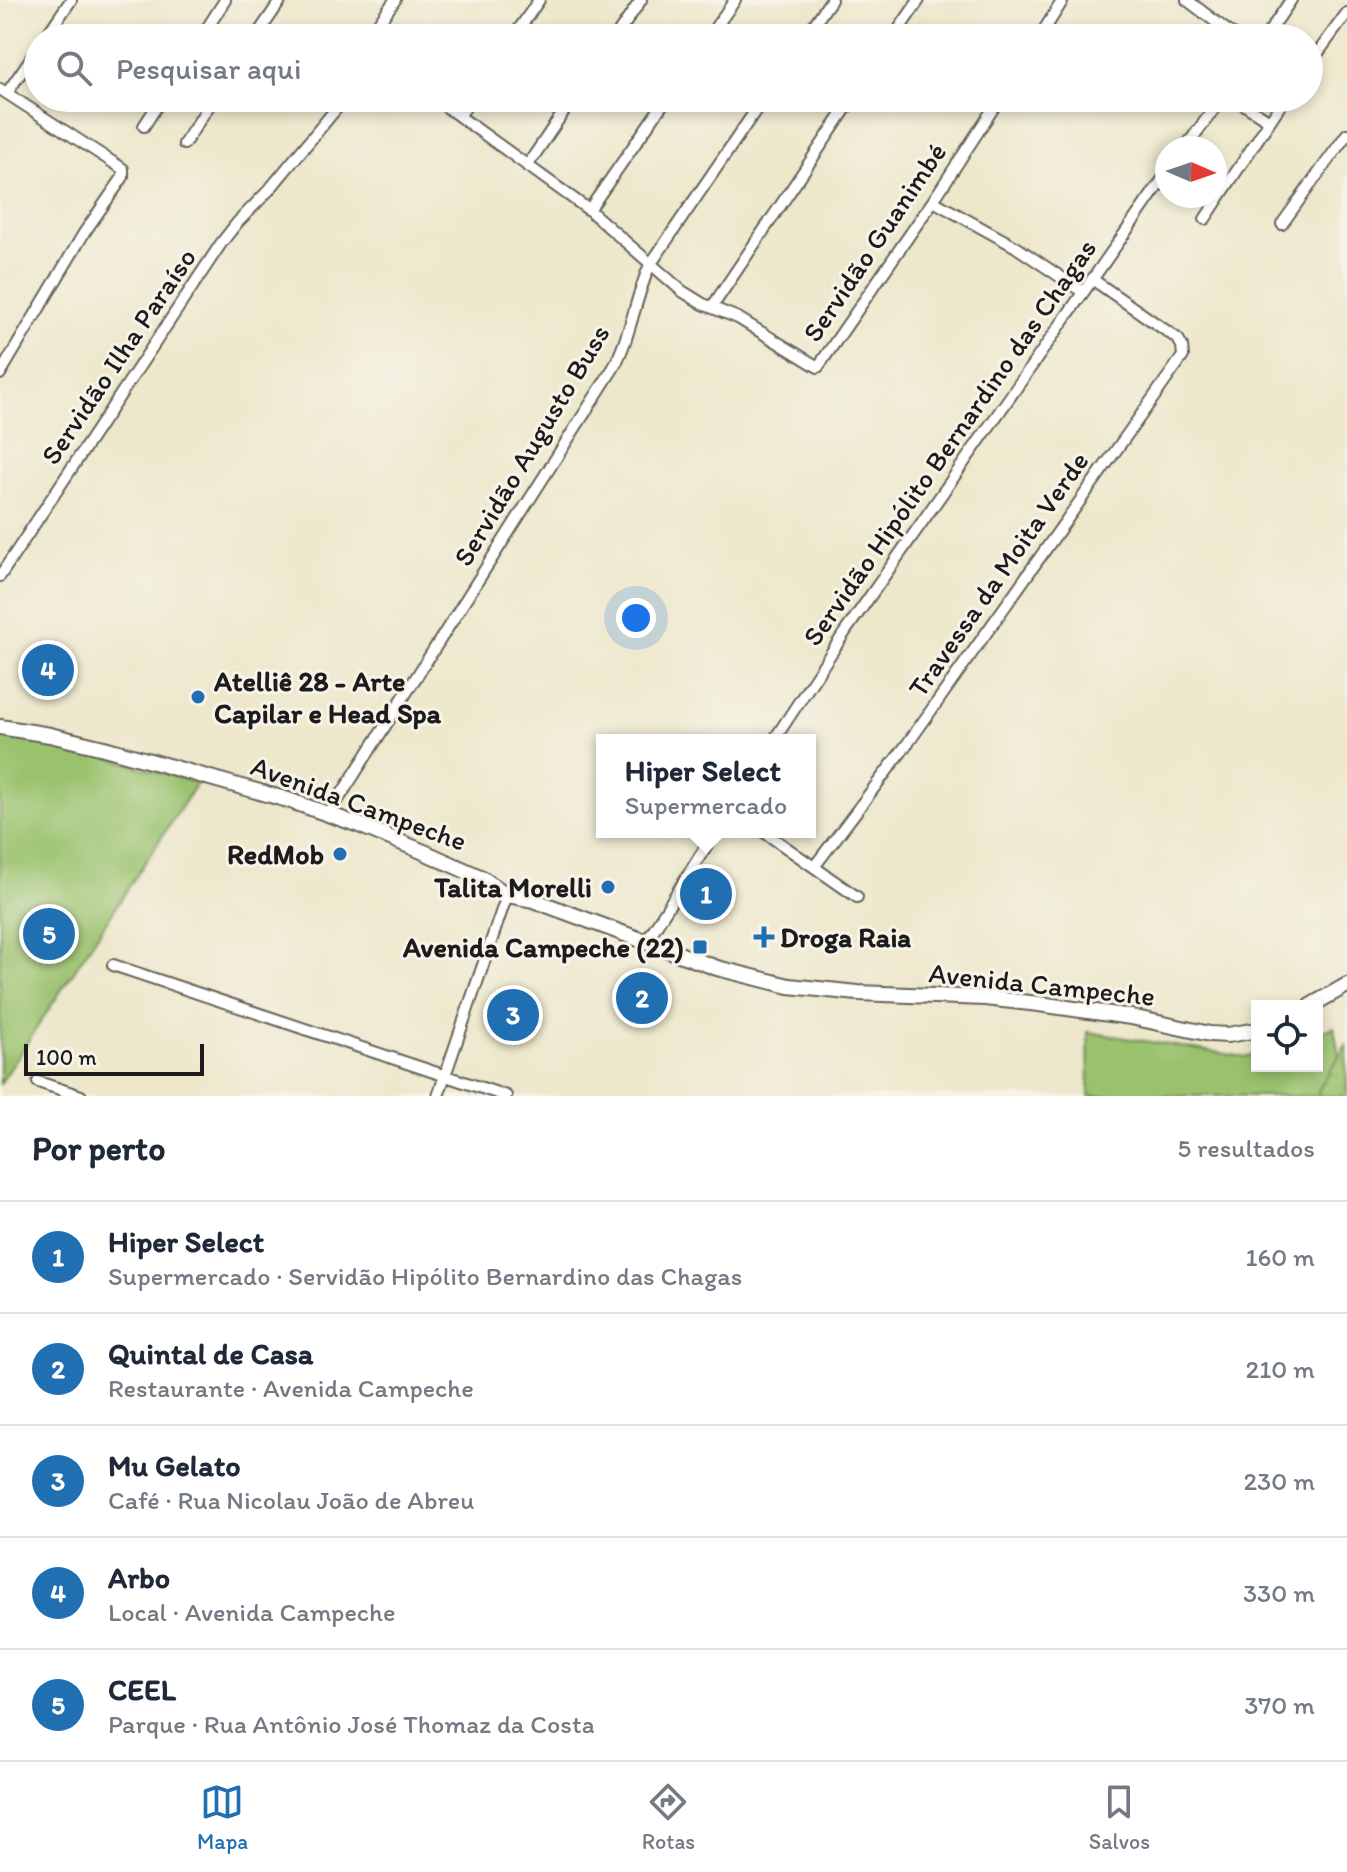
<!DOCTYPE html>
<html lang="pt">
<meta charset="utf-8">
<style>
body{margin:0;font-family:Itim,sans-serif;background:#f2f2f3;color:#1f2937}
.controls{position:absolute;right:24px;bottom:24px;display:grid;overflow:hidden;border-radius:0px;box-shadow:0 4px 12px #0003}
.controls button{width:72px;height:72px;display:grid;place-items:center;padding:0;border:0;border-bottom:2px solid #e0e1e3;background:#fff;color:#1f2937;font:40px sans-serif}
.compass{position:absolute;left:1155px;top:136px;width:72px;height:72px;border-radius:50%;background:#fff;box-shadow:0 4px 12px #0003;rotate:92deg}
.scale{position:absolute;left:24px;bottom:20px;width:180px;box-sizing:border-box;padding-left:8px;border:4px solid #1c1c1c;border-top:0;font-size:22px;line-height:28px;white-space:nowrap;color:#1c1c1c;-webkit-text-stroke:6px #f7f3e8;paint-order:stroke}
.you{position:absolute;left:636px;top:618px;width:28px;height:28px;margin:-20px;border:6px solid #fff;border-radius:50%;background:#1a73e8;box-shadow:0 0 0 12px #1a73e833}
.badge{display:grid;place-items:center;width:52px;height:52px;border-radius:50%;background:#1f6fb2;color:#fff;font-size:26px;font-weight:700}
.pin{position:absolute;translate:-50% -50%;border:4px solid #fff;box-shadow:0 2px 8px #0006}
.popup{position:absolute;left:596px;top:734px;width:220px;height:104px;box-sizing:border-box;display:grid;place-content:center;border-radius:0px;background:#fff;filter:drop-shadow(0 2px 6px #0005);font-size:26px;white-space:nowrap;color:#747a83}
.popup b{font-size:30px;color:#1f2937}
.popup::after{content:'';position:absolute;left:50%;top:100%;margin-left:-16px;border:16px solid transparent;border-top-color:#fff}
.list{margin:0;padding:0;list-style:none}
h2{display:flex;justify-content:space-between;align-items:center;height:104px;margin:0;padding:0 32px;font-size:34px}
h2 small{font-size:26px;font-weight:400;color:#747a83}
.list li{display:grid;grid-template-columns:52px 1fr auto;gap:24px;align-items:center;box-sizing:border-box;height:112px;padding:0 32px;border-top:2px solid #e0e1e3}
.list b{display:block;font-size:30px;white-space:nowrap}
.list p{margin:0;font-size:26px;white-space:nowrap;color:#747a83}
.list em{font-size:26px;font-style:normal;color:#747a83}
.icon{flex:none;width:44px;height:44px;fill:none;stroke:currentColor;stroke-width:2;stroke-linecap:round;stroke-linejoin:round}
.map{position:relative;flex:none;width:1347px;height:1096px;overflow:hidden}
.search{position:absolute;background:#fff;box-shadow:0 4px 12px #0003;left:24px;right:24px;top:24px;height:88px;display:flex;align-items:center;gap:20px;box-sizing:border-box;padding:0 28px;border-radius:44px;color:#747a83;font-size:30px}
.sheet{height:664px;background:#fff}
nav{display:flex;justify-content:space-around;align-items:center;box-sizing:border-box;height:112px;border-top:2px solid #e0e1e3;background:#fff;font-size:22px;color:#747a83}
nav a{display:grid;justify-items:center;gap:4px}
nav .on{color:#1f6fb2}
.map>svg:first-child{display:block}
.green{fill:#9ac26d;stroke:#5b6f44;stroke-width:2}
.wetland{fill:url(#wetland-marsh);stroke:#5b6f44;stroke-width:2}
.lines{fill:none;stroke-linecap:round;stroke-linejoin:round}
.street-casing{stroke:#656359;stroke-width:14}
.secondary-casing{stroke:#656359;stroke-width:18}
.street{stroke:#fff;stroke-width:10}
.secondary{stroke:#fff;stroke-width:14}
.poi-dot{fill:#1f6fb2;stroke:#f7f3e8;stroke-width:3}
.labels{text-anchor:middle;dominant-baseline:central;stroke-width:6;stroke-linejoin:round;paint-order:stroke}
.street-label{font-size:28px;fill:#1c1c1c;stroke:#f7f3e8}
.poi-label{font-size:28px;font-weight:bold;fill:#1c1c1c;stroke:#f7f3e8;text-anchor:end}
</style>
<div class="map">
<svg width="1347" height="1096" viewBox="0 0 1347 1096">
<defs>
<pattern id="wetland-marsh" width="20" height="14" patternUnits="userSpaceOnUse" patternTransform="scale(2)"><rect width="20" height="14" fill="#9ac26d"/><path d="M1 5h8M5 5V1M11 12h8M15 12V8" fill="none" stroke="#84a65e"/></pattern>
</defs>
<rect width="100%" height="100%" fill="#f7f3e8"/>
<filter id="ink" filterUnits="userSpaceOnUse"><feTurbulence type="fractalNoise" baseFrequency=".0125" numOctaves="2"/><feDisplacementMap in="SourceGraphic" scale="16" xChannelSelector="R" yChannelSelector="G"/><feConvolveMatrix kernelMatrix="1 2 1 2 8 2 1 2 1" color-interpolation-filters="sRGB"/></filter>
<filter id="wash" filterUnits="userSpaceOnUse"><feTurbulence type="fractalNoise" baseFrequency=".006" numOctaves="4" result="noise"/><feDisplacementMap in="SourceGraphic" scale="32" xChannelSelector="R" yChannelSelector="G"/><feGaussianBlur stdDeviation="1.8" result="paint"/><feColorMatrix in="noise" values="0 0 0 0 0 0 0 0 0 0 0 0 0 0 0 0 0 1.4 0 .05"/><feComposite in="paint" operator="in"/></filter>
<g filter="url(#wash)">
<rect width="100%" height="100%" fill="#ede7cb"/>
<path class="green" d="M 4,734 L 89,752 L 197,783 L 0,1084 L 0,741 Z
M 1334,1027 L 1339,1056 L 1318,1091 L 1320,1096 L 1089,1096 L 1088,1032 L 1245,1057 L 1257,1053 L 1257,1066 L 1317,1066 L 1317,1033 Z"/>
<path class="wetland" d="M 1346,1045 L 1347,1096 L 1320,1096 L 1318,1091 Z"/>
</g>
<g filter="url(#ink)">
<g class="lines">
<defs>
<path id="street" d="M 1187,0 L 1237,38
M 376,27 L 393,38
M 45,38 L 71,0
M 201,38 L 225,0
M 255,38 L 281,0
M 368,38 L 395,0
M 513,38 L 539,0
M 615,38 L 641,0
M 708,38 L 735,0
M 805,38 L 831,0
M 893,38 L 919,0
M 1039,38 L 1063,0
M 1265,38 L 1291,0
M 1309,65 L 1347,13
M 0,89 L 117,165 L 123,169 L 123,177 L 84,233 L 0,374
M 7,93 L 38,48
M 434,98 L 589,210 L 682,291 L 703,304 L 738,318 L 818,367 L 933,201 L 1000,98
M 1234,98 L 1268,120
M 459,116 L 472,98
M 144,126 L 162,98
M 184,144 L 214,98
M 1185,148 L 1222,98
M 527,166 L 573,98
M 933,201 L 1016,247 L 1083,292
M 589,210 L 667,98
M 1205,219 L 1285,98
M 1282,224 L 1347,134
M 712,307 L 853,98
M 0,576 L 222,242 L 237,223 L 269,190 L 345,98
M 774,740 L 845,632 L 1167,173
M 329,814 L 614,367 C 631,335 635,298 650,265 L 764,98
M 764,832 L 814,867 L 908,743 L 1183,356 L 1182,346 L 1178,339 L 1092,279
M 814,867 L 857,897
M 646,942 L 715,832
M 113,965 L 506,1096
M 38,1082 L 81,1096
M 438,1096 L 507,895"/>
<path id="secondary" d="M 0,727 L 50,735 L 104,748 L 288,800 L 359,825 L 424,852 L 482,878 L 507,895 L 533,900 L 717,968 L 789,986 L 858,993 L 985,998 L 1039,1004 L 1131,1017 L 1210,1034 L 1228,1035 L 1257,1030
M 1310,1006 L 1347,985"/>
</defs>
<use href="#street" class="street-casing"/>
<use href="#secondary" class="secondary-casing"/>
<use href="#street" class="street"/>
<use href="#secondary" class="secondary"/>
</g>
</g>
<g class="poi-dot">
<circle cx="198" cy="697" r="8"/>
<circle cx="340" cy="854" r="8"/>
<circle cx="608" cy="887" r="8"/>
<path d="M760 925h8v8h8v8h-8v8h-8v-8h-8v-8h8z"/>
<rect x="692" y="939" width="16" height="16" rx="4"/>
</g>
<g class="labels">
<g class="street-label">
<text transform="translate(874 242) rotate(-56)">Servidão Guanimbé</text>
<text transform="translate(118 356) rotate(-56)">Servidão Ilha Paraíso</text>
<text transform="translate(949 442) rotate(-55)">Servidão Hipólito Bernardino das Chagas</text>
<text transform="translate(531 445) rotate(-59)">Servidão Augusto Buss</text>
<text transform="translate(998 574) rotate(-55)">Travessa da Moita Verde</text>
<text transform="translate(359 803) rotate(20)">Avenida Campeche</text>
<text transform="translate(1042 984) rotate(6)">Avenida Campeche</text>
</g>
<g class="poi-label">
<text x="214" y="681" text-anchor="start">Atelliê 28 - Arte<tspan x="214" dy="32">Capilar e Head Spa</tspan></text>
<text x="324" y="854">RedMob</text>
<text x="592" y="887">Talita Morelli</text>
<text x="780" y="937" text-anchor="start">Droga Raia</text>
<text x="684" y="947">Avenida Campeche (22)</text>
</g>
</g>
</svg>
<div class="controls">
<button><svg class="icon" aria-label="locate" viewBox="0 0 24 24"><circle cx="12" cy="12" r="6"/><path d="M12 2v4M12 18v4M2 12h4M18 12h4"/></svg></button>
</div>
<svg class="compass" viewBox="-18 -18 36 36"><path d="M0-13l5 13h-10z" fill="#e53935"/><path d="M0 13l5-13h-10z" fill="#747a83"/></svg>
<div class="scale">100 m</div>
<div class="you"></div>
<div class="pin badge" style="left:706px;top:894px">1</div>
<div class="popup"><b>Hiper Select</b>Supermercado</div>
<div class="pin badge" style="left:642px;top:998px">2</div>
<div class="pin badge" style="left:513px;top:1015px">3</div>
<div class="pin badge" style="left:48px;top:670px">4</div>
<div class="pin badge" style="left:49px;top:934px">5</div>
<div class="search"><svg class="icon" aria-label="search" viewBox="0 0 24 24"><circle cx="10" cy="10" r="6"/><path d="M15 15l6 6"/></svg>Pesquisar aqui</div>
</div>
<section class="sheet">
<h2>Por perto<small>5 resultados</small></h2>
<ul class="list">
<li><span class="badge">1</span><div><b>Hiper Select</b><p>Supermercado · Servidão Hipólito Bernardino das Chagas</p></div><em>160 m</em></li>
<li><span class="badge">2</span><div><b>Quintal de Casa</b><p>Restaurante · Avenida Campeche</p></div><em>210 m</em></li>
<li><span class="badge">3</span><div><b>Mu Gelato</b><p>Café · Rua Nicolau João de Abreu</p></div><em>230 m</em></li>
<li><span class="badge">4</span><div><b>Arbo</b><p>Local · Avenida Campeche</p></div><em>330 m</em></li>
<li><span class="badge">5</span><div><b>CEEL</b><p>Parque · Rua Antônio José Thomaz da Costa</p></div><em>370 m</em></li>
</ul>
</section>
<nav>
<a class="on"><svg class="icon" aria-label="map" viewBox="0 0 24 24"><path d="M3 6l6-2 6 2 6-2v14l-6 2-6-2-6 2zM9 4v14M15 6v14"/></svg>Mapa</a>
<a><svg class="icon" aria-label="directions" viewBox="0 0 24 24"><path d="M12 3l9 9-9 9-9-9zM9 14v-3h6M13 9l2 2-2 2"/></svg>Rotas</a>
<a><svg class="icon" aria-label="saved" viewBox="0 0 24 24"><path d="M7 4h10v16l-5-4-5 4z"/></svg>Salvos</a>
</nav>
